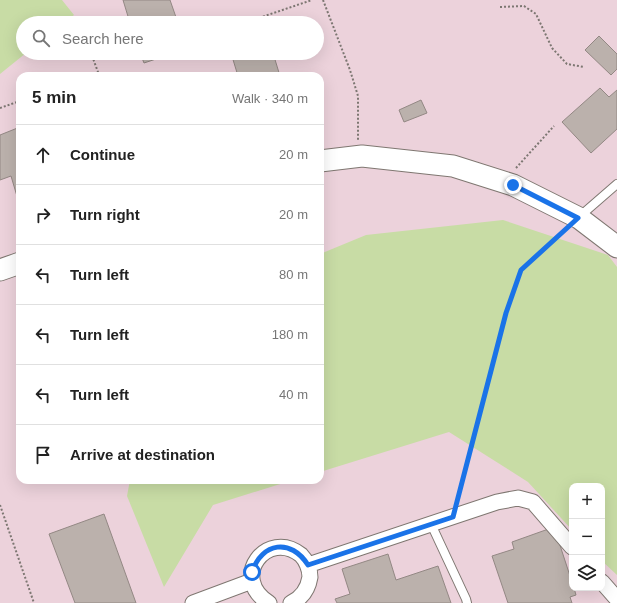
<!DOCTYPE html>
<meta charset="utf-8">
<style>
body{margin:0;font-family:Helvetica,sans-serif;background:#f2f2f2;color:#222}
.controls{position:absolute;right:12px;bottom:12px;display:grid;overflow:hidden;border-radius:8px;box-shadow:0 4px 16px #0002}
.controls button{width:36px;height:36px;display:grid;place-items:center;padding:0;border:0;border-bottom:1px solid #e0e0e0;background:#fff;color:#222;font:20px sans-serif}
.stop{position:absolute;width:12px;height:12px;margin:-9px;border:3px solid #1a73e8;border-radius:50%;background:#fff}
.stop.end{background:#1a73e8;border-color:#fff;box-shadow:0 1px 4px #0008}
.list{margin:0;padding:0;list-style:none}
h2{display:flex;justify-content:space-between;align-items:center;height:52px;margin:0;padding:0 16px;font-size:17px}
h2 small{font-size:13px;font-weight:400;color:#767676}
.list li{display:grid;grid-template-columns:26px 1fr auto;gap:12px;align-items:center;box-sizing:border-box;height:60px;padding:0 16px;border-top:1px solid #e0e0e0}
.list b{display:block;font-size:15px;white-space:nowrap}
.list em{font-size:13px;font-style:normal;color:#767676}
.icon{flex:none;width:22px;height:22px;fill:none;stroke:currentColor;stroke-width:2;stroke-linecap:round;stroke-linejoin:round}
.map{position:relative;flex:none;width:617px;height:603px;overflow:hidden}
.search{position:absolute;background:#fff;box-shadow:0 4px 16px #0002;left:16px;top:16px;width:308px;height:44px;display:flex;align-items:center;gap:10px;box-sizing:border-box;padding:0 14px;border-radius:22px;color:#767676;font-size:15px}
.panel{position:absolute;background:#fff;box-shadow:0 4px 16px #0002;left:16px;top:72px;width:308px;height:412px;border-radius:12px}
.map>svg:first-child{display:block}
.education{fill:#ecd2db;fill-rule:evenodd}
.green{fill:#c8dca5}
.building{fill:#bbb1ac;stroke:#938884}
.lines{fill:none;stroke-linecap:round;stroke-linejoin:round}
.lane-casing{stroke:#7f7771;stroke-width:10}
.street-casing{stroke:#7f7771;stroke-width:17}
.secondary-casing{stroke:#7f7771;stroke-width:23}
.path{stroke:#7d7772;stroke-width:2;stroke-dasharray:2 2;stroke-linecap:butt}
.lane{stroke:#fff;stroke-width:8}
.street{stroke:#fff;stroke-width:15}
.secondary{stroke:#fff;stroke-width:21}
.route{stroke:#1a73e8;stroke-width:5}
</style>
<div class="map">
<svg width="617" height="603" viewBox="0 0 617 603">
<rect width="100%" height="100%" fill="#ebe2db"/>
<path class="education" d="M 0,0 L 617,0 L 617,603 L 0,603 ZM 23,23 L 317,23 L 317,53 L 23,53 ZM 20,76 L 320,76 L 320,480 L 20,480 ZM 572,486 L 602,486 L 602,588 L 572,588 Z"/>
<path class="green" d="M 0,0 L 62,0 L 74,15 L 64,23 L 23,23 L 23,53 L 26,53 L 0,74 Z
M 503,220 L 608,255 L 617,267 L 617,575 L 602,561 L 602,486 L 572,486 L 572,530 L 528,482 L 449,432 L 320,472 L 320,254 L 366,235 Z
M 130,480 L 293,480 L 213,505 L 164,587 L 127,496 Z"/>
<path class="building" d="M 123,0 L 170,0 L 178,23 L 130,23 Z
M 599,36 L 617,54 L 617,69 L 611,75 L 585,50 Z
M 140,53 L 174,53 L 144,63 Z
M 231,53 L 273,53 L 280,76 L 238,76 Z
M 600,88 L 609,97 L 617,90 L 617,129 L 591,153 L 562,122 Z
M 421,100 L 427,113 L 404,122 L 399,110 Z
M 20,127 L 20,203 L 19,203 L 11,176 L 0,180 L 0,135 Z
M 104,514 L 136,603 L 75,603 L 49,534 Z
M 554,527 L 572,582 L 572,588 L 574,588 L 576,595 L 570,597 L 572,603 L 508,603 L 492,556 L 514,549 L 512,542 Z
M 388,554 L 396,580 L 438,566 L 451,603 L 337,603 L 335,599 L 350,594 L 342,569 Z"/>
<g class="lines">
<defs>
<path id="lane" d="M 579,217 L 617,184
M 431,524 L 466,599 L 467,603"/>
<path id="street" d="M 308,565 L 497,502 L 518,498 L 533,502 L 572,547
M 602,582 L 617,599
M 193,603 L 252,581
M 269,603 C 229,578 267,528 301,555 C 306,560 310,569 310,577 C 308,589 302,598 291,603"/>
<path id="secondary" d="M 320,161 L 362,156 L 453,166 L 513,185 L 579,218 L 617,247
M 0,270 L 20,263"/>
</defs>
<use href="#lane" class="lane-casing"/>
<use href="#street" class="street-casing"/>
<use href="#secondary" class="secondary-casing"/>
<path class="path" d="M 323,0 L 350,70 L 358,96 L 358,140
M 500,7 L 524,6 L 536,14 L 552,48 L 567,64 L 584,67
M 244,23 L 312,0
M 86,76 L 98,72 L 91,53
M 0,108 L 20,101
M 516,168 L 554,126
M 457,500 L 506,313 L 521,270 L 566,229
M 0,505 L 34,603"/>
<use href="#lane" class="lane"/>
<use href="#street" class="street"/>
<use href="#secondary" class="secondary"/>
</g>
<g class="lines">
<path class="route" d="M 252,572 C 262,542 291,538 308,565 L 453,517 L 506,313 L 521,270 L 578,218 L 513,185"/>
</g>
</svg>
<div class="controls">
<button>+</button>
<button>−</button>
<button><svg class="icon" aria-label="layers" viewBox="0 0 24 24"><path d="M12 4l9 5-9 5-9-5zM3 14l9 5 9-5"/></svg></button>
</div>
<div class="stop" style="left:252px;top:572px"></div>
<div class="stop end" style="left:513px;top:185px"></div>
<div class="search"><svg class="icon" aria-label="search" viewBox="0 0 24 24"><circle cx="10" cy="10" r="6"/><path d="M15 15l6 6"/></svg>Search here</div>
<section class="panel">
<h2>5 min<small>Walk · 340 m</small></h2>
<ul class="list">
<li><svg class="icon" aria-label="ahead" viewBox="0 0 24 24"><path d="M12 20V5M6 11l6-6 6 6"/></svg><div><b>Continue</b></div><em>20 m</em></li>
<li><svg class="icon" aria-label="right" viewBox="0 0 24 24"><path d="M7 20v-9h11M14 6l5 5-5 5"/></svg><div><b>Turn right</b></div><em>20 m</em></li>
<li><svg class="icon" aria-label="left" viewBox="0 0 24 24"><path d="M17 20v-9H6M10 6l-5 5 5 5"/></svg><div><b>Turn left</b></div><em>80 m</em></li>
<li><svg class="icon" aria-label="left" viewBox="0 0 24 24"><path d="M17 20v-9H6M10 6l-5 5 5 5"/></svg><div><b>Turn left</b></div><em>180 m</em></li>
<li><svg class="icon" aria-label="left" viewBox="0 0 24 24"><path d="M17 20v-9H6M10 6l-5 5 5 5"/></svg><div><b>Turn left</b></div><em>40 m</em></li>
<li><svg class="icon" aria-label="arrive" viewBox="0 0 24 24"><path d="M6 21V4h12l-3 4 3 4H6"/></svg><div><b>Arrive at destination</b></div></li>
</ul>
</section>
</div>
